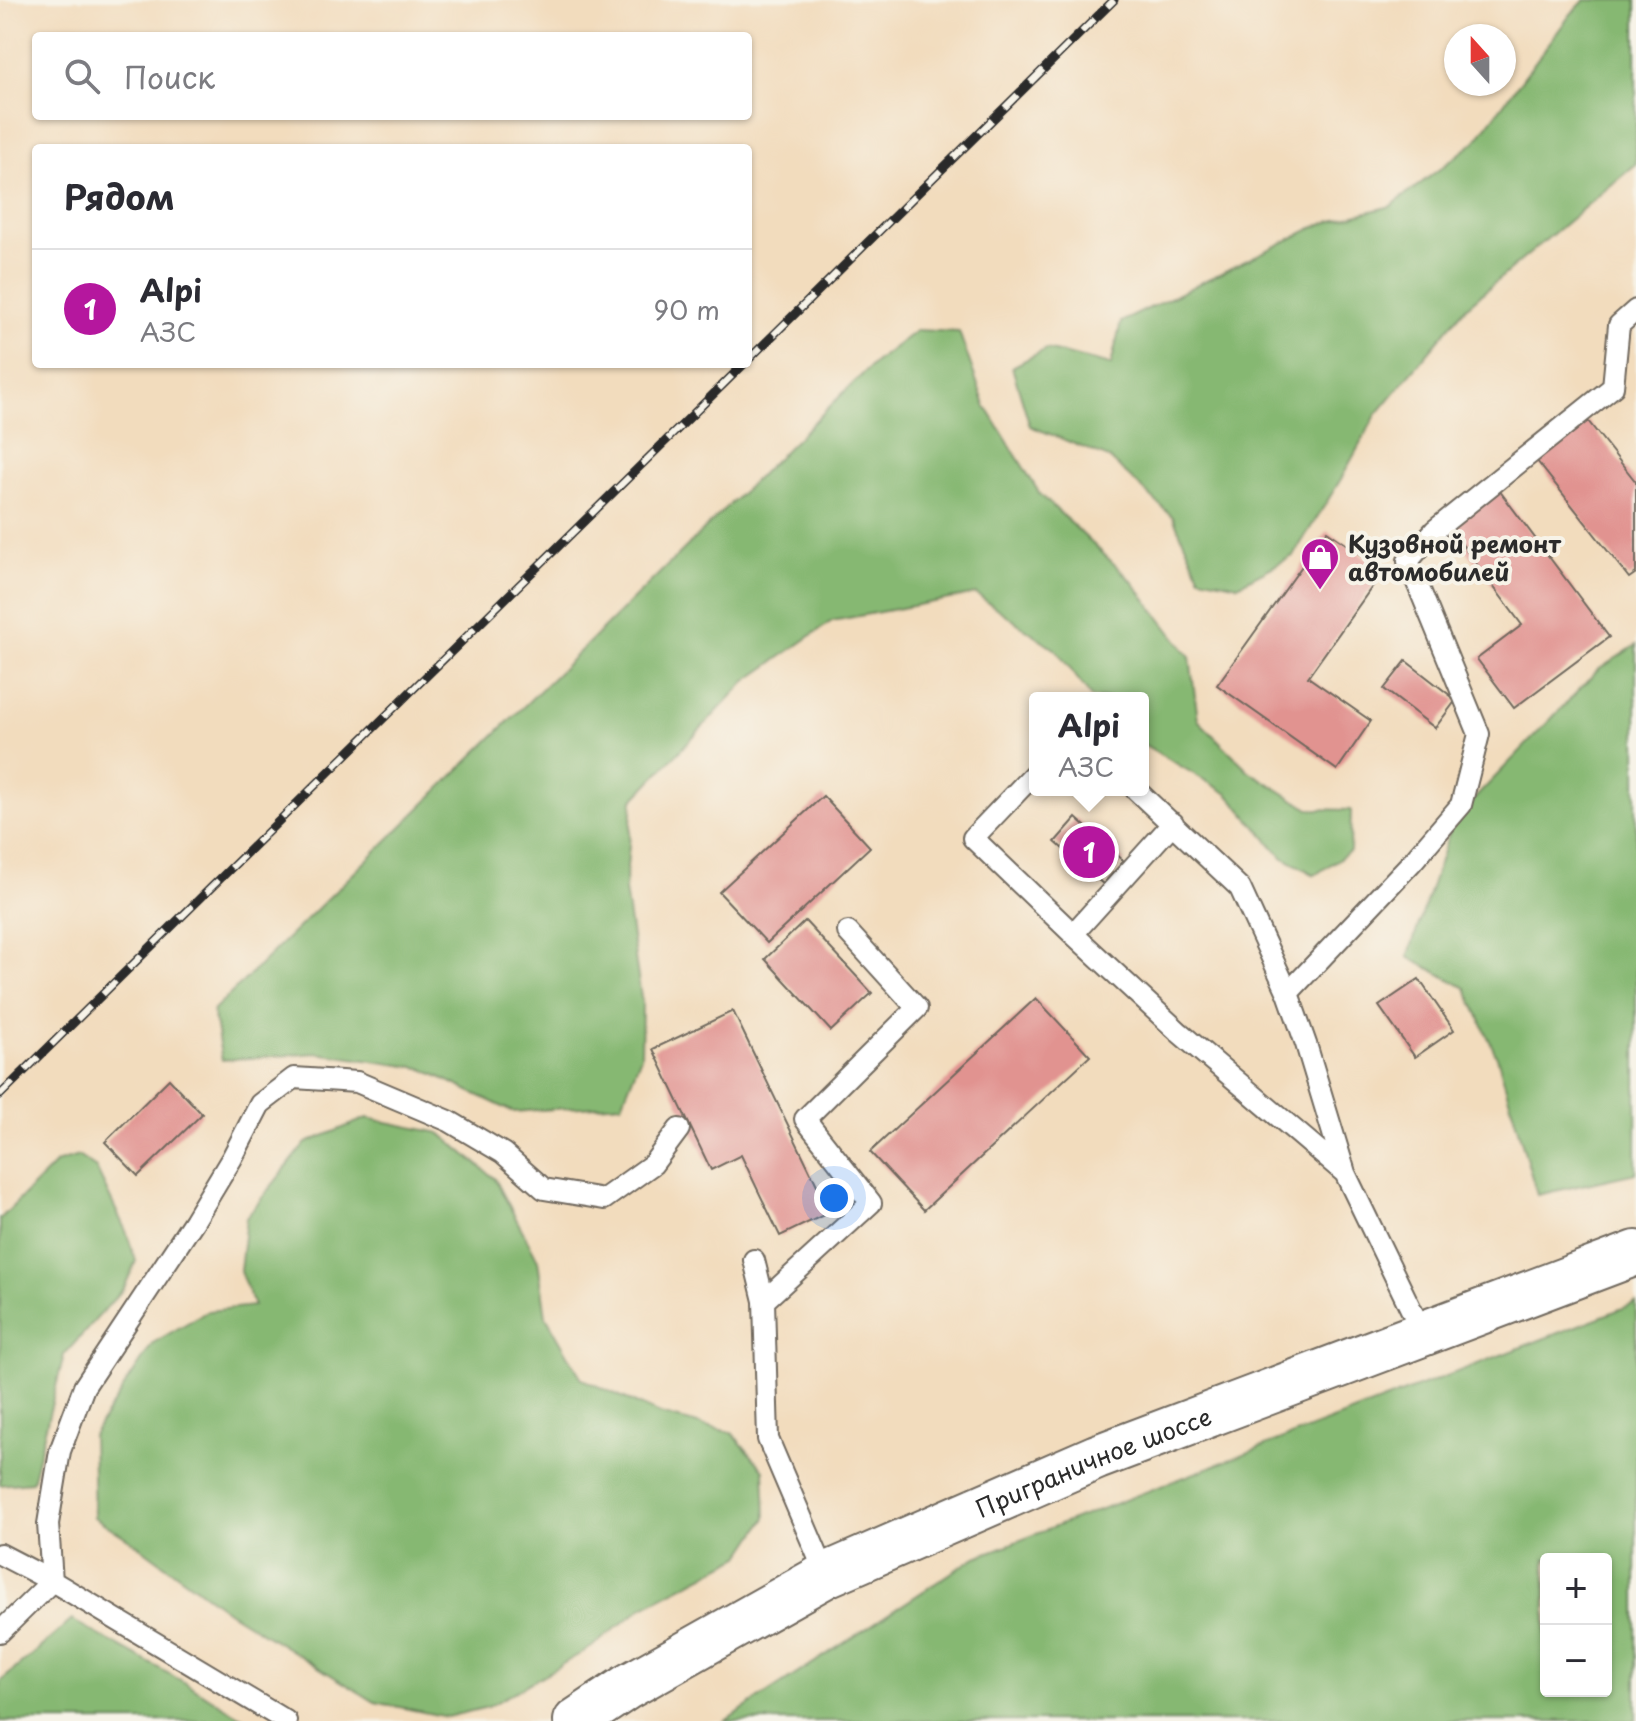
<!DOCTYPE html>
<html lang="ru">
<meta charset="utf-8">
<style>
body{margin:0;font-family:"Playpen Sans",sans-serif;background:#f2f2f3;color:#2b2b33}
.controls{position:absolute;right:24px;bottom:24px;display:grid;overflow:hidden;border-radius:8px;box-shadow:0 2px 6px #0004}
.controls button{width:72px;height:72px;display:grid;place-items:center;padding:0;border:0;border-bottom:2px solid #e1e1e2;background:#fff;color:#2b2b33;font:40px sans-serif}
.compass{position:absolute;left:1444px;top:24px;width:72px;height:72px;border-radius:50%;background:#fff;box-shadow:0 2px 6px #0004;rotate:339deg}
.you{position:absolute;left:834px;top:1198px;width:28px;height:28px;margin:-20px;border:6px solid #fff;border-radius:50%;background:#1a73e8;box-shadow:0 0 0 12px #1a73e833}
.badge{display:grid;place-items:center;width:52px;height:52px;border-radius:50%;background:#b5179e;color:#fff;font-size:26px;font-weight:700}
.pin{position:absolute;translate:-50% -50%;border:4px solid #fff;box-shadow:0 2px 8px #0006}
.popup{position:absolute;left:1029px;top:692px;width:120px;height:104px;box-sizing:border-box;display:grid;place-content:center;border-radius:8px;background:#fff;filter:drop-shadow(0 2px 6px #0005);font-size:26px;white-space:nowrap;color:#7c7c81}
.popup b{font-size:30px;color:#2b2b33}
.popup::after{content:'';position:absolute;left:50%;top:100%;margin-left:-16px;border:16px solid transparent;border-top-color:#fff}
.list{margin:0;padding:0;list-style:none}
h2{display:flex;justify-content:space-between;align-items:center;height:104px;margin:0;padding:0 32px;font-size:34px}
h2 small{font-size:26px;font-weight:400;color:#7c7c81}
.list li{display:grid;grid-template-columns:52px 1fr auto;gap:24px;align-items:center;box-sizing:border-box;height:120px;padding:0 32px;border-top:2px solid #e1e1e2}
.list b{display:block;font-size:30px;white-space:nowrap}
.list p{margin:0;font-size:26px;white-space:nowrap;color:#7c7c81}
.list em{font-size:26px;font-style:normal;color:#7c7c81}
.icon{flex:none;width:44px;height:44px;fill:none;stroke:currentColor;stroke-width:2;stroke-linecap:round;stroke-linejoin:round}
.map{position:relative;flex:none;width:1636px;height:1721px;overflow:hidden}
.search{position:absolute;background:#fff;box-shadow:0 2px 6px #0004;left:32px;top:32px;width:720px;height:88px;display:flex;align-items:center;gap:20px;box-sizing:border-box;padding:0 28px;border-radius:8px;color:#7c7c81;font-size:30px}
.panel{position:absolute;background:#fff;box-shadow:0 2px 6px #0004;left:32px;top:144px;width:720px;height:224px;border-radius:8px}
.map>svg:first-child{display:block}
.forest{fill:#86b872;stroke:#58724e;stroke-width:2;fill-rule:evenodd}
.building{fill:#e19390}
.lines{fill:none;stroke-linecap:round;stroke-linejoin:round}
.lane-casing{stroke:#71695e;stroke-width:24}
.primary-casing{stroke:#71695e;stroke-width:48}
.lane{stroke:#fff;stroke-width:20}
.primary{stroke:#fff;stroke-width:44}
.rail-casing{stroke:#2b2b2b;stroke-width:9}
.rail{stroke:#f7f3e8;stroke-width:6;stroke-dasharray:18;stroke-linecap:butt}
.labels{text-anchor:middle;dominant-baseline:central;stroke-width:8;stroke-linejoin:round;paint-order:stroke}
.poi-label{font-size:24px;font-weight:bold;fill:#2b2b2b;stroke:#f7f3e8;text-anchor:start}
.street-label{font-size:24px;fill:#2b2b2b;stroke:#f7f3e8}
</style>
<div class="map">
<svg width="1636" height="1721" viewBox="0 0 1636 1721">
<rect width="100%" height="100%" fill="#f7f3e8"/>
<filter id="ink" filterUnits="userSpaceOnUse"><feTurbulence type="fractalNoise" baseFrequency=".0125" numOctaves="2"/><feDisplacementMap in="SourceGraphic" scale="16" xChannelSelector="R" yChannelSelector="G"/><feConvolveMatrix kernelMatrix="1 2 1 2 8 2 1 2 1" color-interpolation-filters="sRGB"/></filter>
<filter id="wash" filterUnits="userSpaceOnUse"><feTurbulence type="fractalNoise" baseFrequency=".006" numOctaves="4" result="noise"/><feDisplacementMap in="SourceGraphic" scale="32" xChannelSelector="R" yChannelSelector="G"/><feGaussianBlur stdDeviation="1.8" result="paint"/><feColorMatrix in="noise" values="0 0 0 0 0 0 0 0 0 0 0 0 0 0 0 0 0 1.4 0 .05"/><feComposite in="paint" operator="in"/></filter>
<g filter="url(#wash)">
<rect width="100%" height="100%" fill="#f2dcbd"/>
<path class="forest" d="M 1585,0 L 1636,0 L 1636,164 L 1466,307 L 1376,415 L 1341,479 L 1293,556 L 1238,585 L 1200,577 L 1173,517 L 1109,458 L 1030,426 L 1012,367 L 1046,349 L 1111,365 L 1121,322 L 1321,224 L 1391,206 L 1475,142 L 1571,14 Z
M 917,330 L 959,332 L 985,405 L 1040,494 L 1131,580 L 1190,657 L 1198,720 L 1249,771 L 1309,809 L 1351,810 L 1350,851 L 1315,875 L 1282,857 L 1228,794 L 1143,744 L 1143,698 L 1092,698 L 1056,650 L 976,594 L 832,621 L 745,682 L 633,800 L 625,890 L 642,1004 L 641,1056 L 622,1104 L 513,1112 L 421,1068 L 317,1053 L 222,1060 L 213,1011 L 875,362 Z
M 1636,645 L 1636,1173 L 1537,1195 L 1497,1057 L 1466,988 L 1408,957 L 1453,821 L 1598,670 Z
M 367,1118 L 440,1133 L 495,1179 L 538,1260 L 546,1316 L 582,1379 L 660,1414 L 732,1433 L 764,1470 L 766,1518 L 741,1556 L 643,1607 L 592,1647 L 488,1707 L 447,1717 L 375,1702 L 229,1612 L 139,1546 L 94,1517 L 92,1436 L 153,1343 L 208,1311 L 254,1306 L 240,1271 L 246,1218 L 306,1143 Z
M 78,1156 L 96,1168 L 126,1231 L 136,1261 L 124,1288 L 64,1355 L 32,1482 L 0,1485 L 0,1219 L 56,1163 Z
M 1636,1303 L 1636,1721 L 725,1721 L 974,1558 ZM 1606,1559 L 1606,1691 L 1546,1691 L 1546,1559 Z
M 72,1620 L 184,1682 L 248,1721 L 0,1721 L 0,1682 Z"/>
<g id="blocks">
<path class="building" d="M 1588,421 L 1636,482 L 1636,573 L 1629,578 L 1537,461 Z
M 1499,490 L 1609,637 L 1514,708 L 1477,659 L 1522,625 L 1449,527 Z
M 1327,531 L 1384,570 L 1308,677 L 1371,721 L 1337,770 L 1217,685 Z
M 1406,661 L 1456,700 L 1435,728 L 1384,689 Z
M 823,796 L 870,847 L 767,943 L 719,892 Z
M 1076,818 L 1124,861 L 1103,884 L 1055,842 Z
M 805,921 L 872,993 L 831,1031 L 765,959 Z
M 1419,979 L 1454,1030 L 1415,1057 L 1379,1006 Z
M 1036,998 L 1090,1056 L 924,1210 L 870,1152 Z
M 733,1011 L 830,1212 L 780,1236 L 741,1155 L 711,1170 L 653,1049 Z
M 169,1079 L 202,1114 L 138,1176 L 105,1142 Z"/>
</g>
</g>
<g filter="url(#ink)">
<use href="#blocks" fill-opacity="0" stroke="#71695e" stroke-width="2"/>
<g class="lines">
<defs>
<path id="lane" d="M 1035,773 L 973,838 L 1073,934
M 1136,790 L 1240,888 L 1288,993 L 1306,1044 L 1345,1173 L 1422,1332
M 1173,823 L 1073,934 L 1180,1033 L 1345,1173
M 1288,993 L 1412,862 L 1461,805 L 1479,734 L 1408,561 L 1435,530 L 1613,387 L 1619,325 L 1636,310
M 754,1260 L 764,1301 L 768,1439 L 826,1575
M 764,1301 L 871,1203 L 805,1119 L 917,1008 L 848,932
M 0,1554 L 52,1581 L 286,1721
M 52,1581 L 48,1524 L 60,1451 L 84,1387 L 194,1221 L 232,1158 L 260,1104 L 294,1078 L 357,1082 L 449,1121 L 503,1153 L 544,1189 L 604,1199 L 653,1164 L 679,1129
M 0,1632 L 52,1581"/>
<g id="primary">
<path id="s1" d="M 576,1721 L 627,1687 L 826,1575 L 1097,1457 L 1636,1253"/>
</g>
</defs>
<use href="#lane" class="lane-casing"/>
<use href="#primary" class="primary-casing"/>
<use href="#lane" class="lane"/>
<use href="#primary" class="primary"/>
<defs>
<path id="rail" d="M 748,360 L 1114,0
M 0,1095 L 744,364"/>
</defs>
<use href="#rail" class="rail-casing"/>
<use href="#rail" class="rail"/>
</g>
</g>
<defs>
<symbol id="shop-pin" viewBox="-11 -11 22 30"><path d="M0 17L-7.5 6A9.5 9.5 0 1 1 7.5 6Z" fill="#b5179e" stroke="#f7f3e8"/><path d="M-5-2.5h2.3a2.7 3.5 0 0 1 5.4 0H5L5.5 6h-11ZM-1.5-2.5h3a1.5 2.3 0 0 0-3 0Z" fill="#fff"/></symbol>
</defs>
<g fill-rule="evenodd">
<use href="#shop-pin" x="1298" y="535" width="44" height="60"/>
</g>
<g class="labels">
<g class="poi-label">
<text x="1348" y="543">Кузовной ремонт<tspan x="1348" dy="28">автомобилей</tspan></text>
</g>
<g class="street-label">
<text stroke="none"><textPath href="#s1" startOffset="580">Приграничное шоссе</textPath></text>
</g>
</g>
</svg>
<div class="controls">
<button>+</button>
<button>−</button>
</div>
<svg class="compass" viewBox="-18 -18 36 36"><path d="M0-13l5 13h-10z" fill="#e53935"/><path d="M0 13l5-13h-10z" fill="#7c7c81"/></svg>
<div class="you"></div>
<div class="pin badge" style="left:1089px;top:852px">1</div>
<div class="popup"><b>Alpi</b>АЗС</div>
<div class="search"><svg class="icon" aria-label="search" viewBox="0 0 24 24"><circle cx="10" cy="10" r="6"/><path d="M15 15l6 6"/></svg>Поиск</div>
<section class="panel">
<h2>Рядом<small></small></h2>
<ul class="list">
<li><span class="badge">1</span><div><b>Alpi</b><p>АЗС</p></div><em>90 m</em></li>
</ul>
</section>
</div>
